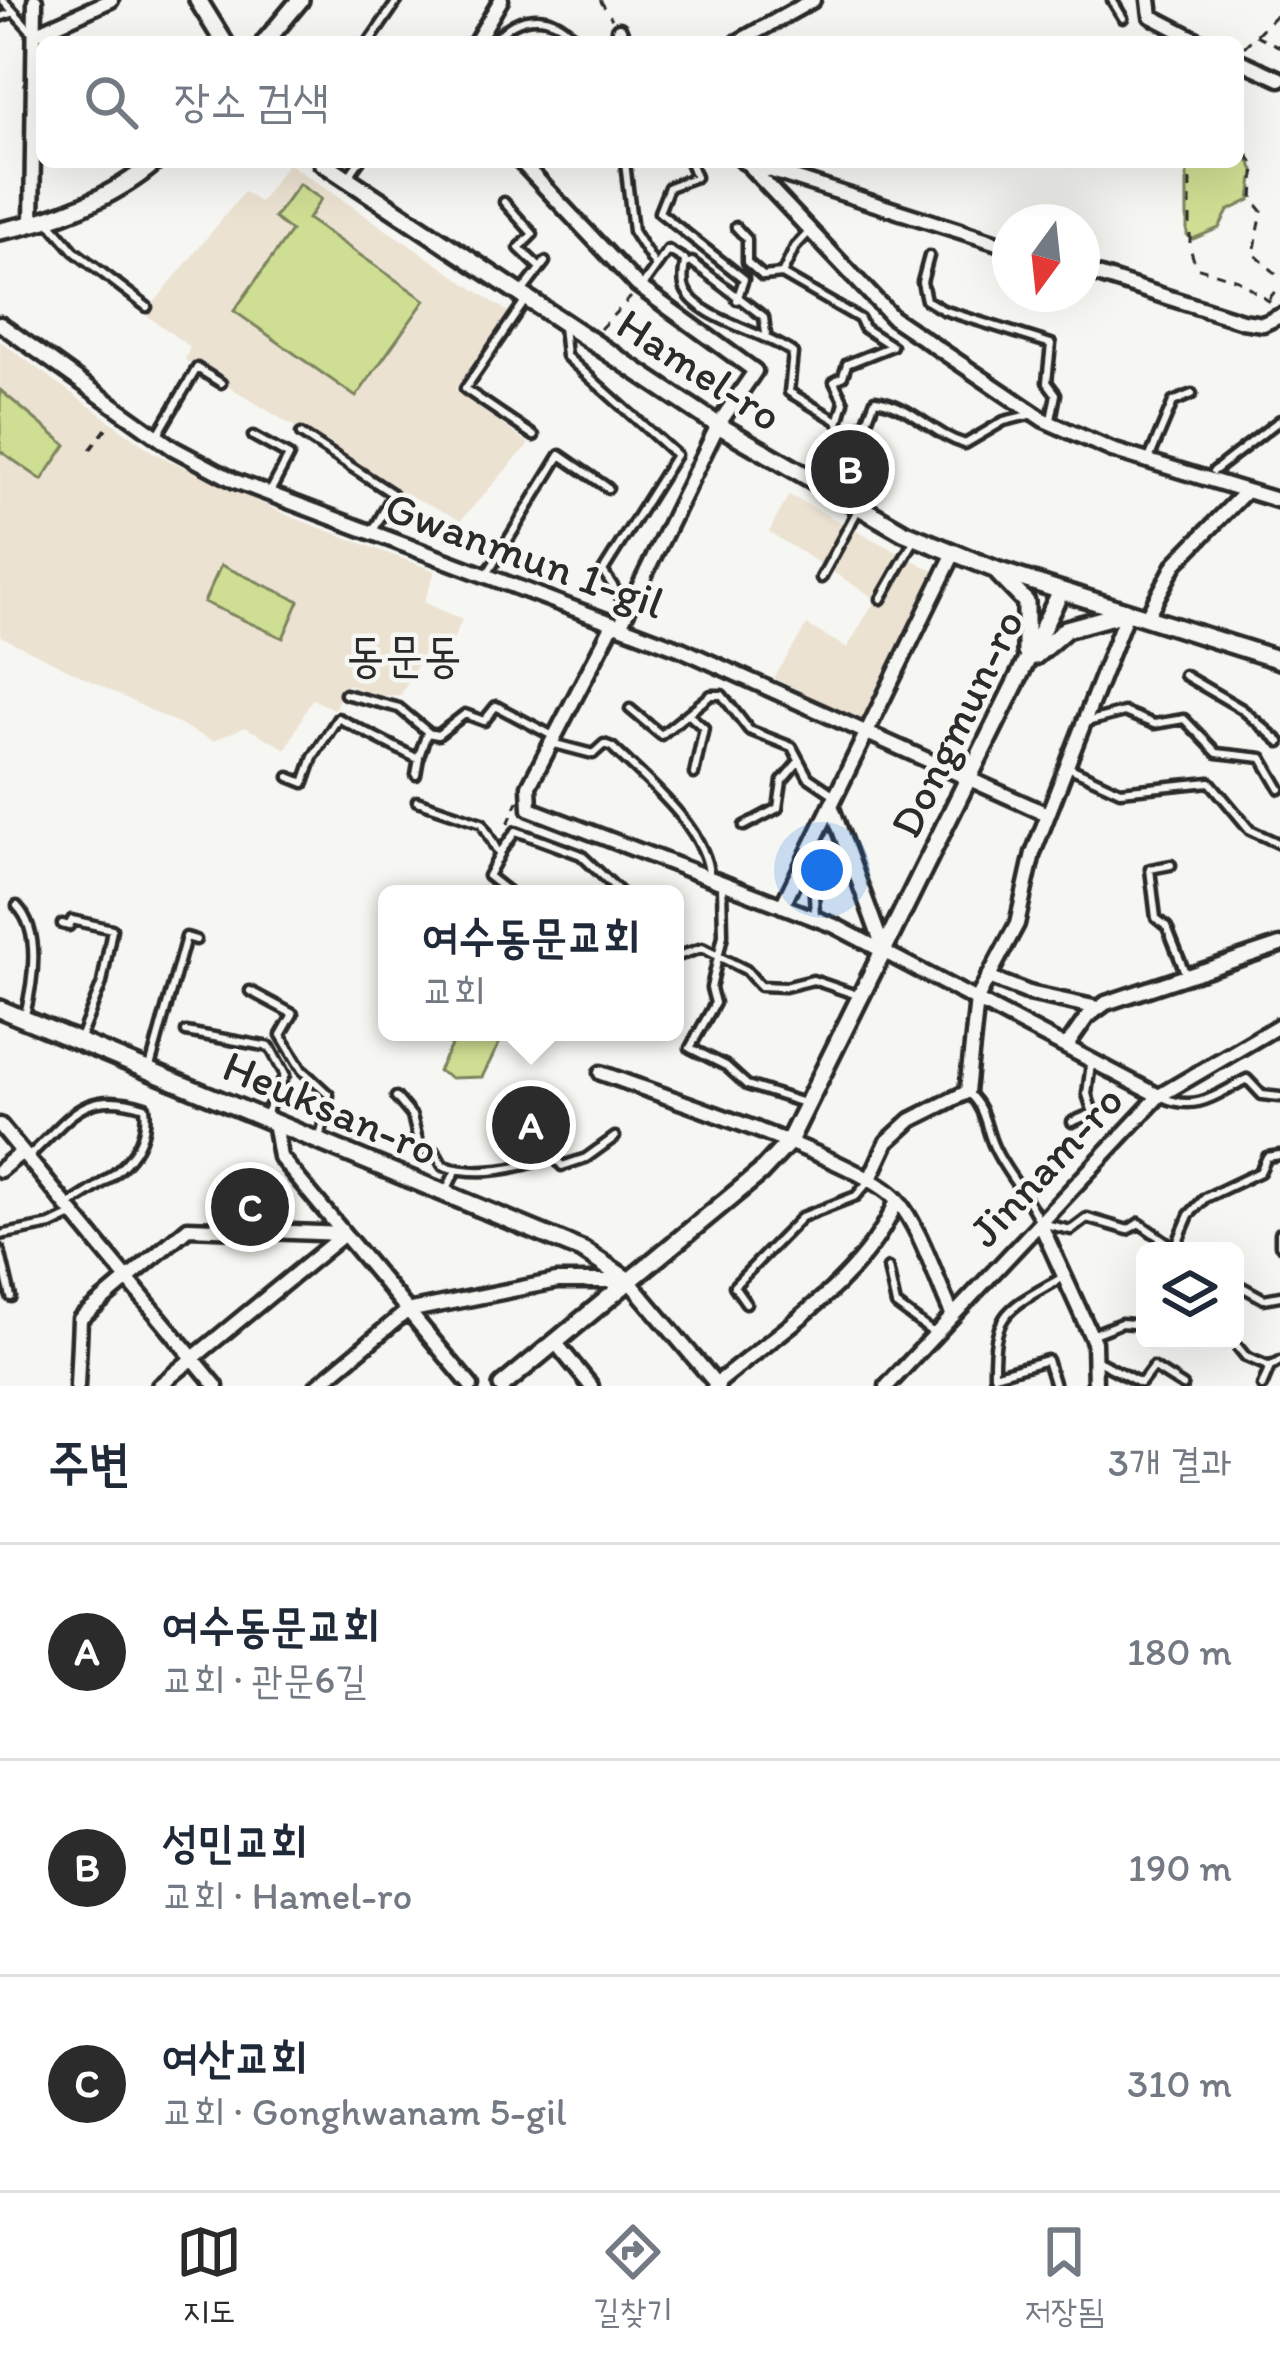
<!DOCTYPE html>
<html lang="ko">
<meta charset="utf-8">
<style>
body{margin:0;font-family:Itim,"Poor Story",sans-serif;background:#f6f6f7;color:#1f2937}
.controls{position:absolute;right:36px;bottom:36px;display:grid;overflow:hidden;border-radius:18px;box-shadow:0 12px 48px #0002}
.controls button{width:108px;height:108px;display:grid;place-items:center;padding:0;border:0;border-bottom:3px solid #e0e1e3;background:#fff;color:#1f2937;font:60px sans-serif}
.compass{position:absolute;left:992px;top:204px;width:108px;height:108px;border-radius:50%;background:#fff;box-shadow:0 12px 48px #0002;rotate:195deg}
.you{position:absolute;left:822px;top:870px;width:42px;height:42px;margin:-30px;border:9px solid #fff;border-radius:50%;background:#1a73e8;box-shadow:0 0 0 18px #1a73e833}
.badge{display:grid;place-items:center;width:78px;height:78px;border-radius:50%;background:#2b2b2b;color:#fff;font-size:39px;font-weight:700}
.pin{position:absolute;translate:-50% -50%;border:6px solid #fff;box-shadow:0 3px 12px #0006}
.popup{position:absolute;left:378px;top:885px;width:306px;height:156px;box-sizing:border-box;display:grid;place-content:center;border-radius:18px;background:#fff;filter:drop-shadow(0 3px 9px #0005);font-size:39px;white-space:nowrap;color:#747a83}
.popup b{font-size:45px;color:#1f2937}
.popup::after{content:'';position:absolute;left:50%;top:100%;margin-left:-24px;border:24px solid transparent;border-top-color:#fff}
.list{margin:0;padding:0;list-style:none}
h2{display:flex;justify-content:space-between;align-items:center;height:156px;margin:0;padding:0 48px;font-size:51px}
h2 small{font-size:39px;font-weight:400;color:#747a83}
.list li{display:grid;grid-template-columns:78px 1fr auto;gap:36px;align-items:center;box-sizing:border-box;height:216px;padding:0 48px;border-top:3px solid #e0e1e3}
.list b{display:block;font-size:45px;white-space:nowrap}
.list p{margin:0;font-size:39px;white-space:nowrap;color:#747a83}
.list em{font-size:39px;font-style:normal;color:#747a83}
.icon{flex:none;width:66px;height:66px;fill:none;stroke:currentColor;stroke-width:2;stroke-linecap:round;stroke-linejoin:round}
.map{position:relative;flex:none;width:1280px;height:1386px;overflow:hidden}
.search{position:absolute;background:#fff;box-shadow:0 12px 48px #0002;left:36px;right:36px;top:36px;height:132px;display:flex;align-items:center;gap:30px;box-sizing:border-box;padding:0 42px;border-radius:18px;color:#747a83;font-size:45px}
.sheet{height:804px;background:#fff}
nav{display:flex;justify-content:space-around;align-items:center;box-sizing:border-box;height:168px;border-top:3px solid #e0e1e3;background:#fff;font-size:33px;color:#747a83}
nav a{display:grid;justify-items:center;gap:6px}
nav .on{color:#2b2b2b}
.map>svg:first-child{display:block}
.built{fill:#ece2d2}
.green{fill:#cede92;stroke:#7c845e;stroke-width:3}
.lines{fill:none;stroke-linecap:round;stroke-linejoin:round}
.service-casing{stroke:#2b2b2b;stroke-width:15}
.minor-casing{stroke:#2b2b2b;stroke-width:21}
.tertiary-casing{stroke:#2b2b2b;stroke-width:24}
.path{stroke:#2b2b2b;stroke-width:3;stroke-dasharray:9 9;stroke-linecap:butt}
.service{stroke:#f6f6f2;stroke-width:6}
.minor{stroke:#f6f6f2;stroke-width:12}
.tertiary{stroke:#f6f6f2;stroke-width:15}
.labels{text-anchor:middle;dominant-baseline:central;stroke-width:9;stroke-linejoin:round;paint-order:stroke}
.street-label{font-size:45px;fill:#2b2b2b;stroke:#f6f6f2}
.neighbourhood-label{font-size:48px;fill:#2b2b2b;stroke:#f6f6f2}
</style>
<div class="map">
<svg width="1280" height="1386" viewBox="0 0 1280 1386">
<rect width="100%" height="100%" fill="#f6f6f2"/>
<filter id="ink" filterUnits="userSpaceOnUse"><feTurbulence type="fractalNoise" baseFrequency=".00833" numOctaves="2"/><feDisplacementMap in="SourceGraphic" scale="24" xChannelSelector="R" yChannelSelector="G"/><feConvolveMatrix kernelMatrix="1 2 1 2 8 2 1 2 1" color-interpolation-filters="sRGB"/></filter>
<g filter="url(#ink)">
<path class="built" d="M 288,163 L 511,314 L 455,390 L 529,444 L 461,520 L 400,491 L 185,360 L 190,347 L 145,314 L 244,192 L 260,202 Z
M 0,341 L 154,453 L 289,516 L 435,571 L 424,602 L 462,620 L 445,657 L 426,649 L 401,695 L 375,696 L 347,684 L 334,709 L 312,699 L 286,749 L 245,727 L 213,741 L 0,636 Z
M 789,495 L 939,574 L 865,724 L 774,678 L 807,625 L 847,648 L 876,599 L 769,532 Z"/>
<path class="green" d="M 1238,142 L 1254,170 L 1250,200 L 1228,211 L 1219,228 L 1193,239 L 1187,235 L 1187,162 L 1238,162 Z
M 299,184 L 321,199 L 308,219 L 425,300 L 356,397 L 234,311 L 291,231 L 274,218 Z
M 0,390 L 66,445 L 42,480 L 0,451 Z
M 221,565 L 299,601 L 283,638 L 204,602 Z
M 458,1032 L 480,1032 L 500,1042 L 482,1077 L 451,1078 L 438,1071 Z"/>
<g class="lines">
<defs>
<path id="service" d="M 3,0 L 32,32
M 1112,0 L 1123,18
M 0,17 L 12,13
M 369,42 L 398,0
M 494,42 C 517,10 556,10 577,42
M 625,162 L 633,231 L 654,264
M 690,162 L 696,177 L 669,187 L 659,212 L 744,279 L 737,300
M 349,176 L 359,162
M 504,202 L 533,234 L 519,248 L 540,268
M 50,223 L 74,251 L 147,307
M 736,227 L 747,239 L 747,262 L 763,276 L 782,274
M 810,231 L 795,247 L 782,274 L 860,319 L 864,328 L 892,346 L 847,364 L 843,376 L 834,382 L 844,402 L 838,423
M 929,256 L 922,282 L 926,300 L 943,310 L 1051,344 L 1047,382 L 1056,394 L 1051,420
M 686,264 L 692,262 L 764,317 L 766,334
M 643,285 L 668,250 L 685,260 C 685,267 681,280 685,289 C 699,320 766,332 793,353 L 789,392 L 836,420 L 853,443 L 820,483
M 522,292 L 545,262
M 527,298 L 465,389 L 534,436
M 563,326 L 566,356 L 676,455 L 603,571 L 628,609
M 301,434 L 393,494 L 372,533
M 849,435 L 867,421 L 875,400 C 912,405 931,434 965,444 L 1004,421 L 1033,414
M 157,436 L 197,368 L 221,383
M 253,436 L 289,456 L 270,492
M 1149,459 L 1173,402 L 1192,394
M 1214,471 L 1280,420
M 486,576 L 560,455 L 608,488
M 821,578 L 859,508
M 881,599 L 914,541
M 1184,675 L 1242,709 L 1280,742
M 345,694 L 399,708 L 429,733
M 630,709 L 661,735 L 711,695 L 722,695 L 749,730 L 792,747 L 808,777 L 833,794
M 688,714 L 704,728 L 694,774
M 1083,723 L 1124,712 L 1154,724 L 1184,719 L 1217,753 L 1262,758 L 1280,789
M 551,743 L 593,754 L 604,744 L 612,747 C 644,778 709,831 709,877
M 1066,766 L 1120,791 L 1210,782 L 1250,830 L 1280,844
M 416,775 L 419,758
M 289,777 L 304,783 L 313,757 L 338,718 L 418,759 L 427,733 L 438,735 L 465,714 L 484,721 L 496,706 L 551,735
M 417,801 L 482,823 L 499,854 L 516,831 L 581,855 L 622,894
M 744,826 L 778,808 L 782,781 L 799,761
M 812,849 L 815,917
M 500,854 L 488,876 L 511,894
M 1171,865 L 1150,869 L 1156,918 L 1167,927 L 1186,975
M 722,884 L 723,935 L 711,988 L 715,1003 L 690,1048 L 726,1066 L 747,1085 L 804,1103
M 17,906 C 42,932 33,983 25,1015
M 62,924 L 69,926 L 72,920 L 112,929 L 102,983 L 80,1038
M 675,957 L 702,948 L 746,970 L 760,986 L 785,987 L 813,980 L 857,995
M 250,991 L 293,1014 L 281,1035 L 302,1070 L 329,1095 L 320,1138
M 186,1032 L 270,1047 L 285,1075 L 265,1115
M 150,1067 L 186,937 L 196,940
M 969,1094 C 986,1109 985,1128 994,1147 C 1006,1174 1028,1195 1040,1223 L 1071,1230 L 1087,1218 L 1128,1230 L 1139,1223 L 1175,1248
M 396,1097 L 412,1116 L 420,1148 L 435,1152 L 443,1166 C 480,1177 518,1169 554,1156 L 562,1166 L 586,1158 L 615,1137
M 1162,1097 C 1197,1113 1217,1094 1247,1079 L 1262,1095 L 1280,1097
M 1072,1122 L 1093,1113 L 1087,1094 L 1091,1063
M 28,1157 C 70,1119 82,1087 145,1107 C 151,1156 107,1181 70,1204
M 445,1193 L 456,1170
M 1280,1233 L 1280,1245
M 0,1235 L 51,1225 L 74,1214
M 0,1250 L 11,1297
M 1180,1251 L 1175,1248 L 1189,1215 L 1205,1198 L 1260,1172 L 1267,1157 L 1280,1155
M 888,1268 L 896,1305 L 932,1332
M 1235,1283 L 1264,1299 L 1280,1296
M 746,1303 L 734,1286 L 802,1217 L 856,1196 L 869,1181
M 1091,1335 L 1121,1323 L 1145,1325
M 1233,1341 L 1246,1357 L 1270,1367 L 1280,1361
M 1096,1360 L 1140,1383
M 1141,1383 L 1153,1367 L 1183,1386
M 1055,1386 L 1047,1360 L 994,1375 C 993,1310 1008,1309 1063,1277
M 1262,1386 L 1270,1367"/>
<path id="minor" d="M 1149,0 L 1151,16 L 1201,42
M 619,30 L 623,42
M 35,34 L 111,0
M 476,42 L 501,0
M 738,42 L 813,0
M 1238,60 L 1280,79
M 521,162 L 637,285 L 755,371 L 718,425 L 620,626
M 744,162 L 1010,247
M 751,168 L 893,318 L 1044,420 L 1112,450 L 1280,501
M 32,224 L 35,0
M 1082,270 L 1242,321 L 1263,324 L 1280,316
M 0,324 L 173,448 L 235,481 L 681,649 L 1047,814
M 1146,618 L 1175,564 L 1246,491
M 613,624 L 529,786 L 530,809 L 835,926 L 1159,1096
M 831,805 L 884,950
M 782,906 L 953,555
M 988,977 L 1029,993 L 1098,1008
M 1066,1047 L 1087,1017 L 1106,1003 L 1280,945
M 601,1073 C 657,1094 866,1162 897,1200 C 922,1231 936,1280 953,1316
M 274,1122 L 280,1157 L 471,1386
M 0,1125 L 216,1386
M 0,1170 L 22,1152
M 869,1181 L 887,1142 L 911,1120 L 967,1092 L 977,999 L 1017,924 L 1033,853 L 1127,612
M 1040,1223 L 1094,1342 L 1095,1386
M 555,1342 L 591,1386
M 77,1386 L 80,1319 L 188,1228 L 344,1234
M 159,1386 L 343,1235
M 317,1386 L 407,1311 L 557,1281 L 629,1281 L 718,1386
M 714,1386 C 777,1333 866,1279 897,1200
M 887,1386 L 1159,1096 L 1280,1025"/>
<path id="tertiary" d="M 198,0 L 224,42
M 265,42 L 300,0
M 322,162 L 718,425 L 903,532 L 999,571 L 1280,660
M 0,231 C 54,221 113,198 155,162
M 999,574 L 1026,602 L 1026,652
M 1035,656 L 1066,629 L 1124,613
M 0,1009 L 584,1251 L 629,1281
M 502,1386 L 760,1173 L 788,1143 L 1061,591"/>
</defs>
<use href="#service" class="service-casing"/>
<use href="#minor" class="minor-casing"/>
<use href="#tertiary" class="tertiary-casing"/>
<path class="path" d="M 600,0 L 612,19
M 1256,35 L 1280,47
M 1244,47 L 1280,11
M 1238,140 L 1255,166 L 1253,200 L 1262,211 L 1254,254 L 1280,277
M 1190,162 L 1190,248 L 1196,267 L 1238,280 L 1273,304
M 1269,299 L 1280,285
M 600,329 L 631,297
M 90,450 L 108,426
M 508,824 L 518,801"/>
<use href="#service" class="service"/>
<use href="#minor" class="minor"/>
<use href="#tertiary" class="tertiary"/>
</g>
</g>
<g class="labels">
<g class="street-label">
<text transform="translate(700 369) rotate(33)">Hamel-ro</text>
<text transform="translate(525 554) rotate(20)">Gwanmun 1-gil</text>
<text transform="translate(956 723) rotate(-64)">Dongmun-ro</text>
<text transform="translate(331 1107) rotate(23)">Heuksan-ro</text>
<text transform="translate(1045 1165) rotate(-47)">Jinnam-ro</text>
</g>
<g class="neighbourhood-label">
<text x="404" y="654">동문동</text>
</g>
</g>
</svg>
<div class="controls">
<button><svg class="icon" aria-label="layers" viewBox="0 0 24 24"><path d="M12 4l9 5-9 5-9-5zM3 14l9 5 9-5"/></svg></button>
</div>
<svg class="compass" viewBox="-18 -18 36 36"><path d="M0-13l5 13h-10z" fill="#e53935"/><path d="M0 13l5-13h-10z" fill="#747a83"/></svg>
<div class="you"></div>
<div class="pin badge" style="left:531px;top:1125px">A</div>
<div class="popup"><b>여수동문교회</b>교회</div>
<div class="pin badge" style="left:850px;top:469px">B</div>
<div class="pin badge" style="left:250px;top:1207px">C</div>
<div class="search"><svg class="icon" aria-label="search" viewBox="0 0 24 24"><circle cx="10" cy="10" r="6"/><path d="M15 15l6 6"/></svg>장소 검색</div>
</div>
<section class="sheet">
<h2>주변<small>3개 결과</small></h2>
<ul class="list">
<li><span class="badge">A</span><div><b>여수동문교회</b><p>교회 · 관문6길</p></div><em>180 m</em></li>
<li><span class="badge">B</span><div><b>성민교회</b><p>교회 · Hamel-ro</p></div><em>190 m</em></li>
<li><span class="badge">C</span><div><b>여산교회</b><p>교회 · Gonghwanam 5-gil</p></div><em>310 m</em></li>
</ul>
</section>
<nav>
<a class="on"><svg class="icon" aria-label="map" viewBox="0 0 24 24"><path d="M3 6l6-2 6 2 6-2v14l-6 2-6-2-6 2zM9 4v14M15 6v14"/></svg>지도</a>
<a><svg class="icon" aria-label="directions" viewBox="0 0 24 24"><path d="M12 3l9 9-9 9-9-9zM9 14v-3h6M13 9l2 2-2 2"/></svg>길찾기</a>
<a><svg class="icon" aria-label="saved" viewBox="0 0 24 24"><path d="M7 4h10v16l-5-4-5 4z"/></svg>저장됨</a>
</nav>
